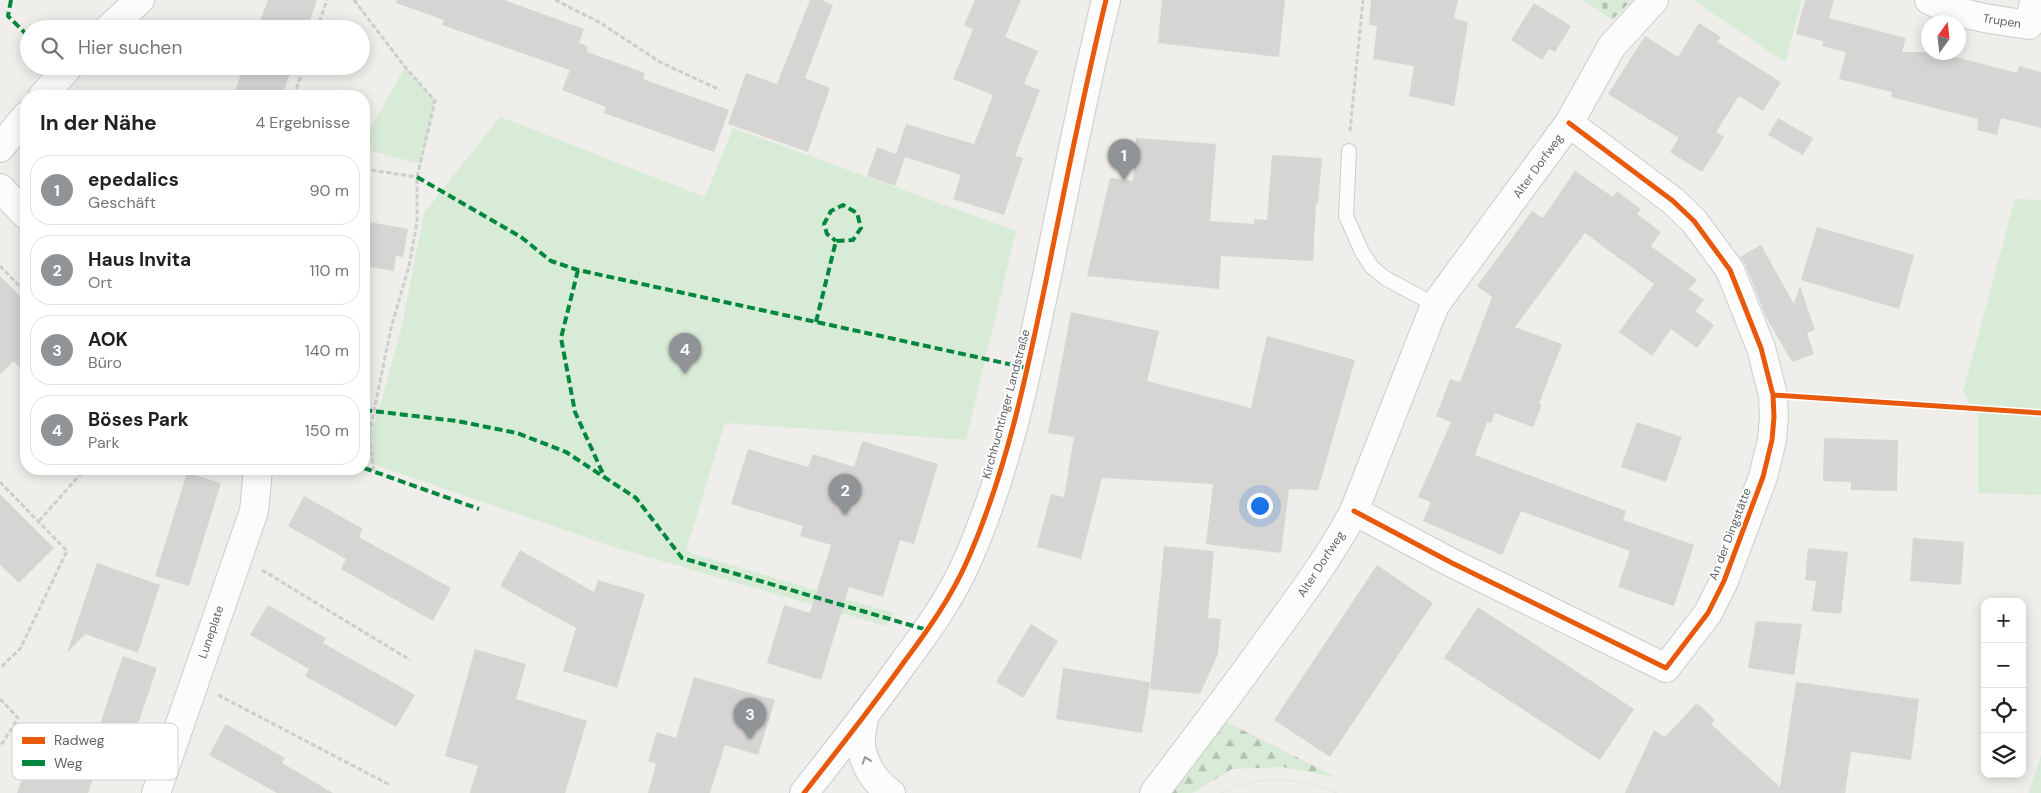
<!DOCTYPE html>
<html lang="de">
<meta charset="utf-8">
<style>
body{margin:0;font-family:"DM Sans",sans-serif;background:#f6f6f6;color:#202124}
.controls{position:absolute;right:15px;bottom:15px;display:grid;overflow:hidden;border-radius:10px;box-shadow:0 2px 12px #0003}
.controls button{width:45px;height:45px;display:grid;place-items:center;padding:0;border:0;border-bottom:1px solid #e0e0e0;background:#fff;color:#202124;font:25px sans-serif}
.compass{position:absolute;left:1921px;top:15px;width:45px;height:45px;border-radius:50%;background:#fff;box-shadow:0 2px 12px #0003;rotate:15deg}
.you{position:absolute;left:1259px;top:505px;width:18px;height:18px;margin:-12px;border:4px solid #fff;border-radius:50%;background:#1a73e8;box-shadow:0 0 0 8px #1a73e833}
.badge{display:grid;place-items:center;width:32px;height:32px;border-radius:50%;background:#919496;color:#fff;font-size:16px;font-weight:700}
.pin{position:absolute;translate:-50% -41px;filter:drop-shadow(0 1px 2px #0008)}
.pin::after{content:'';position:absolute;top:26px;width:18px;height:15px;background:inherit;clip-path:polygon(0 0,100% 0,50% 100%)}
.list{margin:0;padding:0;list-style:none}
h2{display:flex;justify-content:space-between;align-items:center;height:65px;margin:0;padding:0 20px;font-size:21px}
h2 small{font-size:16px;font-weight:400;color:#757577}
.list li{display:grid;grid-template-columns:32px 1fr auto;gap:15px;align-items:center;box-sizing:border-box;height:70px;margin:0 10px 10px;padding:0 10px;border:1px solid #e0e0e0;border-radius:20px}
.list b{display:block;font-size:19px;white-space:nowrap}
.list p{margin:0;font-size:16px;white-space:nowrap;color:#757577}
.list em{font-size:16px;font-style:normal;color:#757577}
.icon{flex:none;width:28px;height:28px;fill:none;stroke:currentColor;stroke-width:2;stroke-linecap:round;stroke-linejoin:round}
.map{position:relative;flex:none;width:2041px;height:793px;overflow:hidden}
.search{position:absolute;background:#fff;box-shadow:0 2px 12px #0003;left:20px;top:20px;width:350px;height:55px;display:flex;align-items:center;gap:12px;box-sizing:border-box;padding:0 18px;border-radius:28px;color:#757577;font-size:19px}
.panel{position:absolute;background:#fff;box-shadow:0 2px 12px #0003;left:20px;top:90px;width:350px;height:385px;border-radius:20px}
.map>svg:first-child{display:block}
.green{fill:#d8ebd6}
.forest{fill:url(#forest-firs)}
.cemetery{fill:url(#cemetery-stones)}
.building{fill:#d6d5d3}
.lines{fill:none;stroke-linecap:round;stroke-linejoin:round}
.service-casing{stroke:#cbcccc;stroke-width:16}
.minor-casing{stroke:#cbcccc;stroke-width:30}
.secondary-casing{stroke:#cacacb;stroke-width:30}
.path{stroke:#cacfcc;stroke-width:3;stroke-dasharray:5 2.5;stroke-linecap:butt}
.service{stroke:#fdfcfc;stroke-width:14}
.minor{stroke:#fdfcfc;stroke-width:28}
.secondary{stroke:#fdfcfc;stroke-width:28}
.tram{stroke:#e4e4e4;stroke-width:1}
.quiet{stroke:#00873e;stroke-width:4;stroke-dasharray:8 4;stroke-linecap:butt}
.cycleway-casing{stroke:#fff;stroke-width:8}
.cycleway{stroke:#e8590c;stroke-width:5}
.oneway{stroke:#96999c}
.labels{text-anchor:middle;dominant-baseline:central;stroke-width:4;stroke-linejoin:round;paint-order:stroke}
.street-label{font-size:12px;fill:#5f6368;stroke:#fff}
.key{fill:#fff;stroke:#cfd0d2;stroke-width:1}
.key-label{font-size:14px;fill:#5f6368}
</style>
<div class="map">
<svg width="2041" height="793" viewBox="0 0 2041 793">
<defs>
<pattern id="forest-firs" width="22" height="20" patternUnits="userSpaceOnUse" patternTransform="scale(1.25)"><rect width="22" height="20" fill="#d8ebd6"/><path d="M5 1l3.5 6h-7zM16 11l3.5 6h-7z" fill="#b2c2b1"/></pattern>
<pattern id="cemetery-stones" width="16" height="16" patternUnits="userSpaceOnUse" patternTransform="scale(1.25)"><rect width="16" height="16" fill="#d8ebd6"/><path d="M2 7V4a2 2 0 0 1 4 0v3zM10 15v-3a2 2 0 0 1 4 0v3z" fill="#b2c2b1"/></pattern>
</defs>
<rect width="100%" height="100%" fill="#efeeea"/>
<path class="green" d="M 1693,0 L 1802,0 L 1785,62 Z
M 405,67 L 435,101 L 421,164 L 364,149 L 364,140 Z
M 500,117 L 705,197 L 733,128 L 1016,231 L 966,440 L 725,423 L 686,550 L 694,554 L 894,613 L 885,626 L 617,548 L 364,461 L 364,422 L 375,423 L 402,326 L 424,213 Z
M 2015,199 L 2041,200 L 2041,495 L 1978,493 L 1978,417 L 1963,392 Z
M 2041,755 L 2041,793 L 2029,793 Z"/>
<path class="forest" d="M 1225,721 L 1336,777 L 1282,767 L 1232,769 L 1192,793 L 1170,793 Z"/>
<path class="cemetery" d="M 1583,0 L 1632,0 L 1612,20 Z"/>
<path class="building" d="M 268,0 L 317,0 L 307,29 L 257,29 Z
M 397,0 L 504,0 L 584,29 L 579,43 L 588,46 L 587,52 L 645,73 L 643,79 L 729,110 L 714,152 L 604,113 L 606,107 L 562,90 L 570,70 L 442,25 L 444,20 L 396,3 Z
M 810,0 L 822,0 L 833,5 L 805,78 L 830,88 L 808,152 L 728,124 L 746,73 L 777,84 Z
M 975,0 L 1021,0 L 1005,37 L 1038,51 L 1024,84 L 1040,90 L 1015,156 L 1023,158 L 1004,215 L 953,199 L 961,175 L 905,157 L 895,186 L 867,176 L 877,147 L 896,154 L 906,124 L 974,144 L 993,95 L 953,79 L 973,29 L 964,25 Z
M 1162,0 L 1285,0 L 1279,57 L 1158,43 Z
M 1371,0 L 1458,0 L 1454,18 L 1468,22 L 1454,106 L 1409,96 L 1414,66 L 1373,59 L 1377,26 L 1369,25 Z
M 1805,0 L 1834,0 L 1829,18 L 1906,38 L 1902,52 L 1937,52 L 2017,73 L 2019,66 L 2041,72 L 2041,128 L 2001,118 L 1997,135 L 1977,130 L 1978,119 L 1891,97 L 1892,92 L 1839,79 L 1846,52 L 1822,46 L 1823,41 L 1796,34 Z
M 1534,3 L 1571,26 L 1555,52 L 1549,49 L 1542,60 L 1511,40 Z
M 1699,23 L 1721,37 L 1717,42 L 1781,82 L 1763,111 L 1739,96 L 1716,132 L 1724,137 L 1702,172 L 1670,152 L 1679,138 L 1608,94 L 1645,36 L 1678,57 Z
M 244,66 L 293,66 L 282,96 L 233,96 Z
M 1778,118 L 1813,138 L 1803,155 L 1768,135 Z
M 1136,138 L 1216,144 L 1210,221 L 1254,224 L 1254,219 L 1267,220 L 1272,155 L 1322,158 L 1318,203 L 1316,203 L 1313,261 L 1221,256 L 1219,289 L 1087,276 L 1110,178 L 1133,181 Z
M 1575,171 L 1613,197 L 1617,191 L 1641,209 L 1637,214 L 1661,232 L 1651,246 L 1697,280 L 1689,289 L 1704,300 L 1695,311 L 1714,325 L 1697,348 L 1671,329 L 1652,356 L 1619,332 L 1654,284 L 1585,233 L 1515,327 L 1562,344 L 1539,404 L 1542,405 L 1533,427 L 1495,413 L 1491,423 L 1487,422 L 1475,455 L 1626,511 L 1623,520 L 1694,545 L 1674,606 L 1618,587 L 1630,551 L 1521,511 L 1502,555 L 1423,521 L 1431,502 L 1418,497 L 1451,422 L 1436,416 L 1450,379 L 1460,382 L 1492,297 L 1477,286 L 1532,211 L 1543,218 Z
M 364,221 L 408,229 L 403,257 L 396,256 L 394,271 L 364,266 Z
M 1817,227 L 1914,255 L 1899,309 L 1801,280 Z
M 1761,245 L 1794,304 L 1800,286 L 1815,330 L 1807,333 L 1814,354 L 1792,362 L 1766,317 L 1745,264 L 1740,257 Z
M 0,276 L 26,302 L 26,374 L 14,361 L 0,374 Z
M 1071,312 L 1159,331 L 1147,381 L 1251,408 L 1267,336 L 1355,360 L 1318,490 L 1289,489 L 1281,553 L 1206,544 L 1213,484 L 1102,478 L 1081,559 L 1037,547 L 1051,494 L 1064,497 L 1074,437 L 1048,433 Z
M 1637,422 L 1682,437 L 1666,482 L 1621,467 Z
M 1824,438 L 1898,440 L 1897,491 L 1851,490 L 1851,482 L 1823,481 Z
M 862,441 L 938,464 L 914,544 L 900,540 L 883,597 L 849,587 L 821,680 L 767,663 L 784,605 L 810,613 L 831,545 L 800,536 L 803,526 L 731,504 L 748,449 L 808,467 L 813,454 L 854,467 Z
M 187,473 L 221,483 L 189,586 L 155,576 Z
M 0,494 L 54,548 L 19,583 L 0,565 Z
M 304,496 L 363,529 L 359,537 L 451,588 L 433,621 L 341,569 L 346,559 L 288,526 Z
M 1913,538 L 1964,542 L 1961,585 L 1910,581 Z
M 1164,546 L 1214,551 L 1208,618 L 1221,619 L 1218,654 L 1200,694 L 1150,689 Z
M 1808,548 L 1848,552 L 1841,614 L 1812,611 L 1816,581 L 1805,580 Z
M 520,550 L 594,592 L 598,580 L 645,594 L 617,688 L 563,671 L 576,628 L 500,586 Z
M 97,563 L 160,585 L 138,653 L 85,634 L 67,653 Z
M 1377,565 L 1433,603 L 1330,757 L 1274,720 Z
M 268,605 L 326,638 L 323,643 L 415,695 L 396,727 L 305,676 L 309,669 L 250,635 Z
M 1478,607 L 1634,709 L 1600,760 L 1444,658 Z
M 1756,621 L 1802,624 L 1794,675 L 1748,668 Z
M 1031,624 L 1058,641 L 1023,698 L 996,682 Z
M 475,649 L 526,664 L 516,699 L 587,721 L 565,793 L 470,793 L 478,766 L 445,756 Z
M 123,656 L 157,668 L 121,774 L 87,762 Z
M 1063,668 L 1150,682 L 1142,733 L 1056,719 Z
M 694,677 L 775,700 L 758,755 L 725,745 L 710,793 L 648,793 L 656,764 L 648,761 L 657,732 L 676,738 Z
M 1796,682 L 1919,699 L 1911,760 L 1851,752 L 1845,793 L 1625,793 L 1654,730 L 1665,737 L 1697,703 L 1715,720 L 1711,724 L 1780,787 Z
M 226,724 L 285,758 L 282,763 L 333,793 L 277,793 L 209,755 Z
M 33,747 L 96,770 L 88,793 L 17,793 Z"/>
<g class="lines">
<defs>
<path id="service" d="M 1349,151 L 1346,216 L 1362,252 L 1372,267 L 1385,278 L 1435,305"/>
<path id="minor" d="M 1929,0 C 1960,16 1995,20 2029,25 L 2033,6
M 108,29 L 140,0
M 43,96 L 69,66
M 0,148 L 26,116
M 0,188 L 26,215
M 1354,511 L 1452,563 L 1666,668 L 1708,613 L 1724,581 L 1763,477 L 1772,440 L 1774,417 L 1773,395 L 1761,348 L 1730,270 L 1694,221 L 1673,201 L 1569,123
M 864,718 C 863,726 860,737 861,745 C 864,765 875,783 891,793
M 156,793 L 254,511 L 258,469
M 1154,793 C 1194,741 1234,688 1272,635 C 1301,595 1331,555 1354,511 L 1435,305 L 1569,123 L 1612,46 L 1654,0"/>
<path id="secondary" d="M 804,793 C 838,750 872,707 904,662 C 928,630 952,596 968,559 C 1008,468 1028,368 1048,271 C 1066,181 1084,90 1106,0"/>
</defs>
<use href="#service" class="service-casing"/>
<use href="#minor" class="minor-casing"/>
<use href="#secondary" class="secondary-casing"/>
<path class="path" d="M 354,0 L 405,67 L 435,101 L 417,177 L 417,222 L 409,266 L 391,328 L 369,435 L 374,471
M 555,0 L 599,22 L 660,62 L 720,90
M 317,29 L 327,0
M 294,96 L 304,66
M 1350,131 L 1363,0
M 364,169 L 417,177
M 0,266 L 26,293
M 0,482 L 67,551 L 20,649 L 0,668
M 39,521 L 85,469
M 262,570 L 410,660
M 218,695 L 390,785
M 0,699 L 18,718 L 0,747"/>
<use href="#service" class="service"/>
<use href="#minor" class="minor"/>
<use href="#secondary" class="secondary"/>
<path class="tram" d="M 1221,793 C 1258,774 1299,777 1337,793"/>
<path class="quiet" d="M 11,0 L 8,16 L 29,37
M 58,66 L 64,71
M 417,177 L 521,237 L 551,261 L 578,270 L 1027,368
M 578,270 L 561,338 L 575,412 L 604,476
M 816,322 L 836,241 L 853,240 L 861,228 L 857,213 L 843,205 L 831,211 L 824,224 L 827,234 L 836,241
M 364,410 L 457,421 L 517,433 L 566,452 L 636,498 L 682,558 L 927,630
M 364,468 L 479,509"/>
<defs>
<path id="cycleway" d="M 1773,395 L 2041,413
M 1354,511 L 1452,563 L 1666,668 L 1708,613 L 1724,581 L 1763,477 L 1772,440 L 1774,417 L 1773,395 L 1761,348 L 1730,270 L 1694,221 L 1673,201 L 1569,123
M 804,793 C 838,750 872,707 904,662 C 928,630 952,596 968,559 C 1008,468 1028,368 1048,271 C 1066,181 1084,90 1106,0"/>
</defs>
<use href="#cycleway" class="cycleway-casing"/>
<use href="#cycleway" class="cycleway"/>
</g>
<defs><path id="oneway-chevron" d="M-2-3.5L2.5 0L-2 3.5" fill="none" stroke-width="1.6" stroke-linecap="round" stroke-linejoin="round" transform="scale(1.25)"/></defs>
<use class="oneway" href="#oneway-chevron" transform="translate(866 760) rotate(-109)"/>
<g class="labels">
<g class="street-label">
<text transform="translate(2002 21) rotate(9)">Trupen</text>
<text transform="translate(1538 166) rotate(-54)">Alter Dorfweg</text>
<text transform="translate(1006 404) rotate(-75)">Kirchhuchtinger Landstraße</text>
<text transform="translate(1730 534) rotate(-69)">An der Dingstätte</text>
<text transform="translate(1321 564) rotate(-57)">Alter Dorfweg</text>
<text transform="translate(211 632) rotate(-71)">Luneplate</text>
</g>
</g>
<rect x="12" y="723" width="166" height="57" rx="8" class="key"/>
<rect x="22" y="737" width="23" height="7" fill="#e8590c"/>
<rect x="22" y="760" width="23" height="6" fill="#00873e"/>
<g class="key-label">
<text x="54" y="745">Radweg</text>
<text x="54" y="768">Weg</text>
</g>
</svg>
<div class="controls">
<button>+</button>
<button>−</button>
<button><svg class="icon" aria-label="locate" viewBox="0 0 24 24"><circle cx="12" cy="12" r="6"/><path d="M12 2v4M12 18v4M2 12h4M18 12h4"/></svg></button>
<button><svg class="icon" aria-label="layers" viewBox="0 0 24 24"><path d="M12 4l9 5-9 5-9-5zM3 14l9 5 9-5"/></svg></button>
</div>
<svg class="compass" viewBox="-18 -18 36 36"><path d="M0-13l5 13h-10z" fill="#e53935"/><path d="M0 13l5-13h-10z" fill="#757577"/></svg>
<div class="you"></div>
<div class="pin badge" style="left:1124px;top:180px">1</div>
<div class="pin badge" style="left:845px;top:515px">2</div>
<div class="pin badge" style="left:750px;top:739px">3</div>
<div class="pin badge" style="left:685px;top:374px">4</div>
<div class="search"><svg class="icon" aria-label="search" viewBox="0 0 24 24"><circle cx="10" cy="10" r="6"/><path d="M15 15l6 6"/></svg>Hier suchen</div>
<section class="panel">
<h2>In der Nähe<small>4 Ergebnisse</small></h2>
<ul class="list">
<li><span class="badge">1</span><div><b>epedalics</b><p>Geschäft</p></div><em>90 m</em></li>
<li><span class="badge">2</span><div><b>Haus Invita</b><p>Ort</p></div><em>110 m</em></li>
<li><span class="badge">3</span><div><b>AOK</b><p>Büro</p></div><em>140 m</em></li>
<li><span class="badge">4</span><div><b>Böses Park</b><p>Park</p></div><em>150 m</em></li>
</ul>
</section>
</div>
